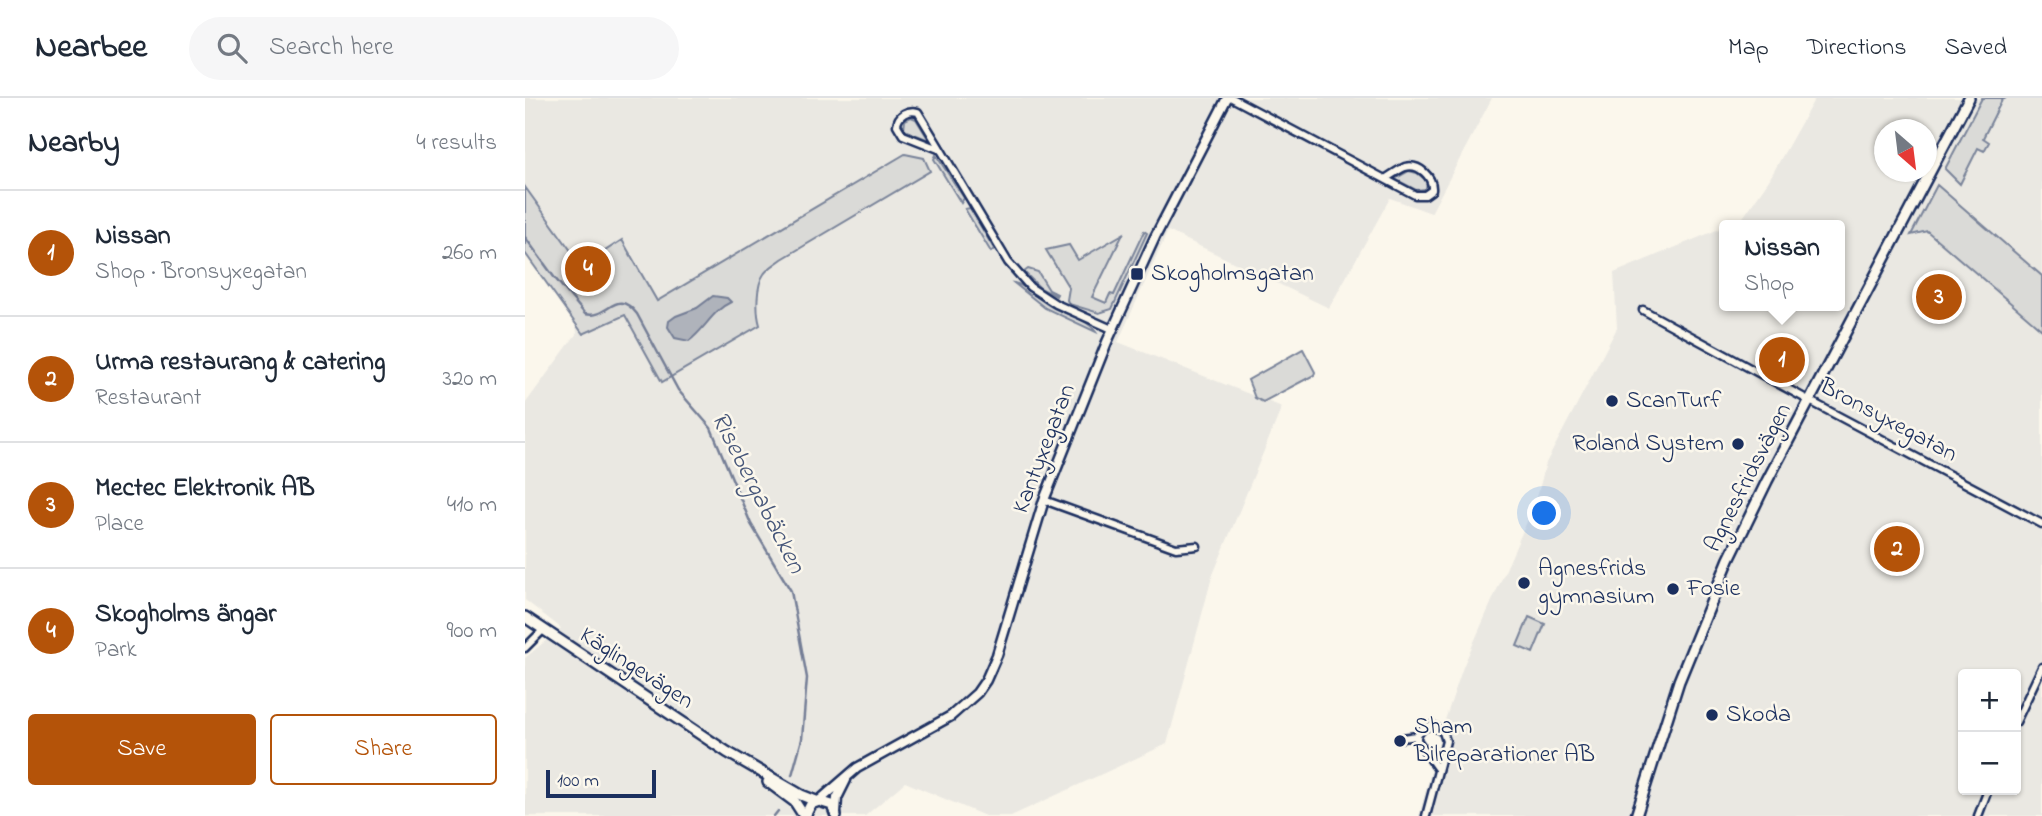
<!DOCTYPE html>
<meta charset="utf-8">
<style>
body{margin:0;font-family:"Indie Flower",sans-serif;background:#f6f6f7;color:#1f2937}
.controls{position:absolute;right:21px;bottom:21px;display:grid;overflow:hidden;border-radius:7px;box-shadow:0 2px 5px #0004}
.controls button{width:63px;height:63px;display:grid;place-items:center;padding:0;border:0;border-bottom:2px solid #e0e1e3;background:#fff;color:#1f2937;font:35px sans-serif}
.compass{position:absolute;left:1349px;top:21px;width:63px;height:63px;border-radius:50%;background:#fff;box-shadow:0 2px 5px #0004;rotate:152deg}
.scale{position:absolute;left:21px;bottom:18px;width:110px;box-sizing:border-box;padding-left:7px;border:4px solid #1b2f5e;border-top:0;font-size:19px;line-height:24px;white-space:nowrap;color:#1b2f5e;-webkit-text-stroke:5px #fbf7ec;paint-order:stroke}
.you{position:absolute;left:1020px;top:416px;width:24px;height:24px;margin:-18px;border:5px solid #fff;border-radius:50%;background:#1a73e8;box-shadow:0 0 0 10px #1a73e833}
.badge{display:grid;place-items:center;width:46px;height:46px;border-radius:50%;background:#b45309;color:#fff;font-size:23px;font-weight:700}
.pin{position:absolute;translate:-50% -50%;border:4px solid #fff;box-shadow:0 2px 7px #0006}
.popup{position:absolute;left:1194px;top:122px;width:126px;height:91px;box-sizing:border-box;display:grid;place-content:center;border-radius:7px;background:#fff;filter:drop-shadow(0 2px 5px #0005);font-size:23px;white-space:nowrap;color:#747a83}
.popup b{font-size:26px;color:#1f2937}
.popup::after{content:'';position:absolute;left:50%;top:100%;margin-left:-14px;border:14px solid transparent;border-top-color:#fff}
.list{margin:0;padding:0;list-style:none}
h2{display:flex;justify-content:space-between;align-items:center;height:91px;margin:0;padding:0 28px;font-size:30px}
h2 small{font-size:23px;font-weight:400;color:#747a83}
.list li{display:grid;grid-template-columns:46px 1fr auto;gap:21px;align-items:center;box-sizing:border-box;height:126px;padding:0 28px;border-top:2px solid #e0e1e3}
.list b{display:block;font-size:26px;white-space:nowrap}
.list p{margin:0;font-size:23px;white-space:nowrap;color:#747a83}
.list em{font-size:23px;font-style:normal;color:#747a83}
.actions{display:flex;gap:14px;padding:21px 28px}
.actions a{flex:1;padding:16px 0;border:2px solid #b45309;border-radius:7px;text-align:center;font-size:24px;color:#b45309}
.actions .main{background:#b45309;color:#fff}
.icon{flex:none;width:38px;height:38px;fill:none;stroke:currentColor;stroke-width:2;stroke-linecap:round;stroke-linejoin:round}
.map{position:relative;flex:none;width:1517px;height:718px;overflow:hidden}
header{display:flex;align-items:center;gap:42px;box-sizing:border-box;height:98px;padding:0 35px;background:#fff;border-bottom:2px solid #e0e1e3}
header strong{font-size:33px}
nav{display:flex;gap:38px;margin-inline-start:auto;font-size:24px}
.search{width:490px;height:63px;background:#f6f6f7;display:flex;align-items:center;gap:18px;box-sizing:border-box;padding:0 24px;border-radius:38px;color:#747a83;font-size:26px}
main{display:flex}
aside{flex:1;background:#fff}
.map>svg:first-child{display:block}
.built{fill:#eae8e2;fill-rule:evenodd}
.green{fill:#dadad7;stroke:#7a849a;stroke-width:2}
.water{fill:#afb3bb;stroke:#747e96;stroke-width:2}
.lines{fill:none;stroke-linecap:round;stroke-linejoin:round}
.stream{stroke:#747e96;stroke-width:2.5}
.minor-casing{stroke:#1b2f5e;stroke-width:11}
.tertiary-casing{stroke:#1b2f5e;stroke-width:13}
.secondary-casing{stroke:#1b2f5e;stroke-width:14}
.minor{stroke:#fbf7ec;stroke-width:6}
.tertiary{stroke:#fbf7ec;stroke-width:8}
.secondary{stroke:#fbf7ec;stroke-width:9}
.poi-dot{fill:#1b2f5e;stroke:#fbf7ec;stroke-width:2.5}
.labels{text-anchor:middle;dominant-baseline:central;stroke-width:5;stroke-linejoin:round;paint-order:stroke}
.poi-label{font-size:24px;fill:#1b2f5e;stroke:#fbf7ec;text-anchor:start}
.street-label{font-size:24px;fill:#1b2f5e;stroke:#fbf7ec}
.water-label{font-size:26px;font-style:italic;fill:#47577a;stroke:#fbf7ec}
</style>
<header>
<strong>Nearbee</strong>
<div class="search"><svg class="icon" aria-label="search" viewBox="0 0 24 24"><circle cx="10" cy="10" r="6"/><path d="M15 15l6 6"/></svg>Search here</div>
<nav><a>Map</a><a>Directions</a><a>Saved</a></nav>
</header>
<main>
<aside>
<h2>Nearby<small>4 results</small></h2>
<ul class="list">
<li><span class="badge">1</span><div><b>Nissan</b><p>Shop · Bronsyxegatan</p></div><em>260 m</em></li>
<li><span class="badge">2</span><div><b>Urma restaurang &amp; catering</b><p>Restaurant</p></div><em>320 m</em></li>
<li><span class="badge">3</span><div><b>Mectec Elektronik AB</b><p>Place</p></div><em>410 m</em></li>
<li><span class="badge">4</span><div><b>Skogholms ängar</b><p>Park</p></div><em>900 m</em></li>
</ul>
<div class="actions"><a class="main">Save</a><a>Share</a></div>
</aside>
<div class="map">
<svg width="1517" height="718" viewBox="0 0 1517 718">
<rect width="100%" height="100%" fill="#fbf7ec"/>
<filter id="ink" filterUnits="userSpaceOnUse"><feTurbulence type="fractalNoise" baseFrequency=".0143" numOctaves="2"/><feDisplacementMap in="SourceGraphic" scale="14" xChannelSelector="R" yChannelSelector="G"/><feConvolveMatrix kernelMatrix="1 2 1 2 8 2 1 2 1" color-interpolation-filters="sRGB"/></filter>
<g filter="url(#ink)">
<path class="built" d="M 0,0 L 967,0 L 906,115 L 865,100 L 804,210 L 643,133 L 593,244 L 757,309 L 687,479 L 642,646 L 486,718 L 460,718 L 380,684 L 340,718 L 0,718 L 0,560 L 36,530 L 0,502 L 0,306 L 52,235 L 51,227 L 47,219 L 0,155 Z
M 1290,0 L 1517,0 L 1517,718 L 894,718 L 919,625 L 938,569 L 1011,403 L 1021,365 L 1092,230 L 1089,175 L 1199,129 L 1199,208 L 1315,208 L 1315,127 L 1203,127 L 1217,121 L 1244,82 ZM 1360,32 L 1402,32 L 1402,74 L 1360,74 ZM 1438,576 L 1491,576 L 1491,692 L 1438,692 Z"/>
<path class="green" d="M 1457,0 L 1481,0 L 1477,2 L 1458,40 L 1464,44 L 1459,53 L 1453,50 L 1435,86 L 1420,71 Z
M 386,19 L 391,21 L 404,42 L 379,32 L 380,22 Z
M 380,56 L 399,60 L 405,73 L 257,161 C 252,165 243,170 239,176 C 231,187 231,214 235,227 L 137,284 L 100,217 L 58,236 L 0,155 L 0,89 L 57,168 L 97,142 L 132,203 Z
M 411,57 L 439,100 L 436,105 L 409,61 Z
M 884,73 L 892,75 L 902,83 L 901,91 L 891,92 L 870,81 Z
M 1412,87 L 1517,178 L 1517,232 L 1402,133 L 1386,137 Z
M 445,110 L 469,151 L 466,154 L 440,111 Z
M 619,133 L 622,135 L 587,211 L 574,215 L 544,206 L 542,202 L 544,190 L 521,152 L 544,147 L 553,162 L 598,136 L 567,199 L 581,205 L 585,196 L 589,197 Z
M 503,171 L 513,174 L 524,192 L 532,196 L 531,198 L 515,190 L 499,174 Z
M 489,185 C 502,187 515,203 527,209 C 541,216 563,221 571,234 L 520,210 Z
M 778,251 L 790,274 L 789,277 L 738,304 L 730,300 L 723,282 Z
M 1004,519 L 1020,526 L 1008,555 L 992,548 Z"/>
<path class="water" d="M 188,198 L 202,200 L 206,204 C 188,212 180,231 164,243 L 150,240 L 143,229 L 144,223 L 151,218 L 172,210 Z"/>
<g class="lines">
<path class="stream" d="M 0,139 L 29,179 L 60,216 C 84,222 90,188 112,216 L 153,292 L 186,330 L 226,426 L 266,493 L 282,580 L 277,641 L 267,677
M 249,718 L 253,713"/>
<defs>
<path id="minor" d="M 707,0 L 890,97 L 900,97 L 907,92 C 908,79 894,65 880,69 C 873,72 867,77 860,81
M 416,52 L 393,14 C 383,11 373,17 372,27 L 378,37 L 416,52 L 483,164 L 505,189 L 531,206 L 587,231
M 1118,212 L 1285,303 L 1517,426
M 519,402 L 651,450 L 672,448
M 0,550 L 17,533
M 1491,624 L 1517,569
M 877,640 L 892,638
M 901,718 L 921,643 L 918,634 L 907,627 L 898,630 L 892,638 L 892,642 L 912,670
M 1453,718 L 1463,692"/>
<path id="tertiary" d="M 294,703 L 332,670 L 426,618 L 452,595 L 461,582 L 472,557 L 519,402 L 582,244 L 630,139 L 702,0
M 311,715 L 312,700 L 321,682"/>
<path id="secondary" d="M 0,519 L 202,654 L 276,697 L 291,703
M 243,684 L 270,704 L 279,718
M 280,718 L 286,706 L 294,703 L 307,707 L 311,718
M 1111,718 L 1154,583 L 1204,461 L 1242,383 L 1444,0"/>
</defs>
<use href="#minor" class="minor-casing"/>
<use href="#tertiary" class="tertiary-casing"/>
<use href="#secondary" class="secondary-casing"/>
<use href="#minor" class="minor"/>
<use href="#tertiary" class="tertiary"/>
<use href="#secondary" class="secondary"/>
</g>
</g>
<g class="poi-dot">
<rect x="605" y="169" width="14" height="14" rx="3.5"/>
<circle cx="1087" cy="303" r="7"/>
<circle cx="1213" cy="346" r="7"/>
<circle cx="999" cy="485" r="7"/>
<circle cx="1148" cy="491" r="7"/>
<circle cx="1187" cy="617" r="7"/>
<circle cx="875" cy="643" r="7"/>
</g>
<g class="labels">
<g class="poi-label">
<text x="626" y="176">Skogholmsgatan</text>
<text x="1101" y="303">ScanTurf</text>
<text x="1199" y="346" text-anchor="end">Roland System</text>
<text x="1013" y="471">Agnesfrids<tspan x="1013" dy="28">gymnasium</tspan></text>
<text x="1162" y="491">Fosie</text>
<text x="1201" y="617">Skoda</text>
<text x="889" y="629">Sham<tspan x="889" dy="28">Bilreparationer AB</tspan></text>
</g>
<g class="street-label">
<text transform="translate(1363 323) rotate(28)">Bronsyxegatan</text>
<text transform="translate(520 351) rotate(-69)">Kantyxegatan</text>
<text transform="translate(1224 380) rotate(-63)">Agnesfridsvägen</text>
<text transform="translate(111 571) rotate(33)">Käglingevägen</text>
</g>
<g class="water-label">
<text transform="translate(232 395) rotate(63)">Risebergabäcken</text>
</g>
</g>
</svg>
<div class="controls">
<button>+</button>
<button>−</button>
</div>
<svg class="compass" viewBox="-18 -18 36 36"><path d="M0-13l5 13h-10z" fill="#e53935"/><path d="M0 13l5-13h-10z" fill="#747a83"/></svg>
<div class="scale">100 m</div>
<div class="you"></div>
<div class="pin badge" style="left:1257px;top:262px">1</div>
<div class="popup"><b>Nissan</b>Shop</div>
<div class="pin badge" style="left:1372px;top:451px">2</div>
<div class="pin badge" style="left:1414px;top:199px">3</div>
<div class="pin badge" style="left:63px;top:171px">4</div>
</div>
</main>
